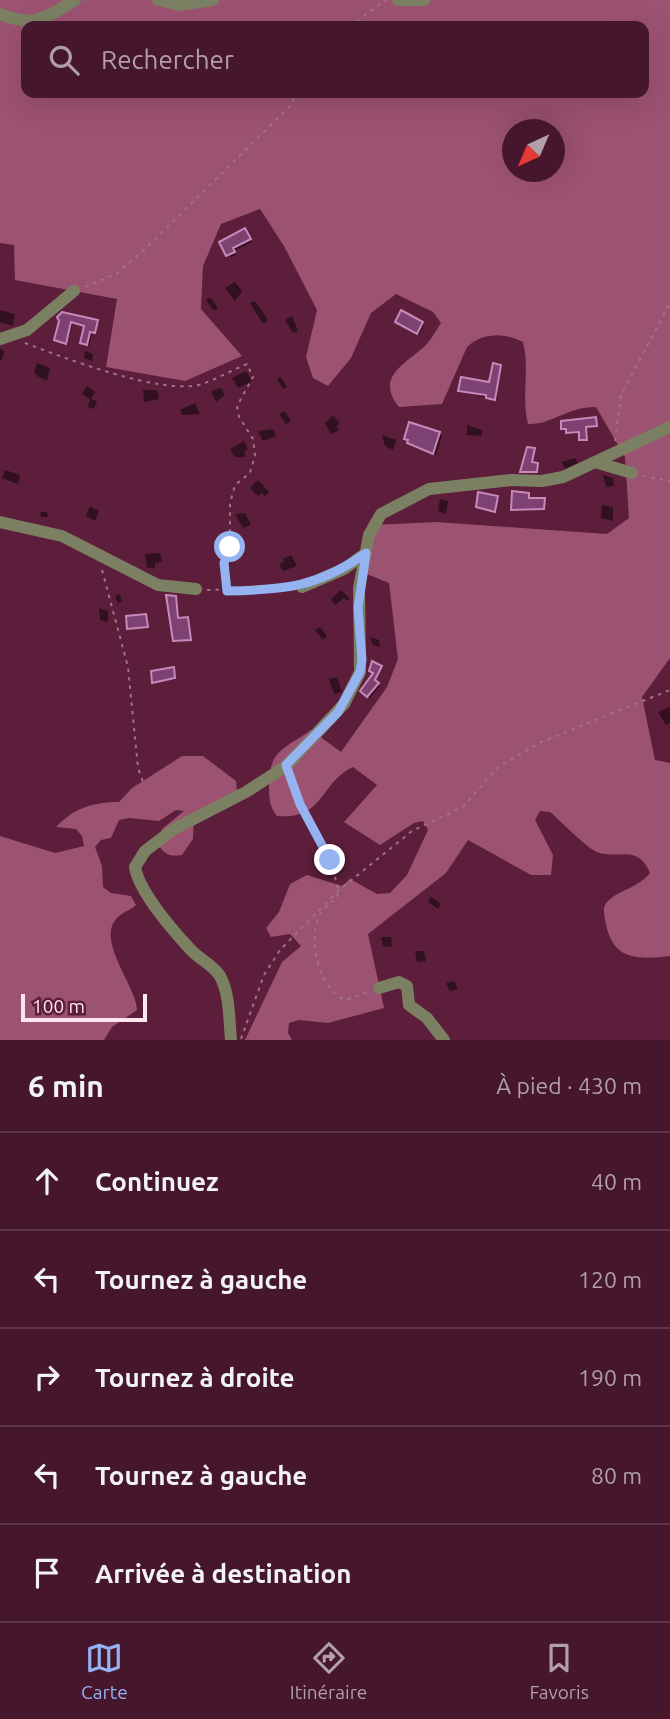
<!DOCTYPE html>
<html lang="fr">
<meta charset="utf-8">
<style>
body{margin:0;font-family:Ubuntu,sans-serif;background:#4c1f34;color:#f1f3f6}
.compass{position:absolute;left:502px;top:119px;width:63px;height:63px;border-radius:50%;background:#45162c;box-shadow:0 7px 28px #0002;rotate:224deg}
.scale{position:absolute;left:21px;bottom:18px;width:126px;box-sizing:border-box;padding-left:7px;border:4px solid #fee5ee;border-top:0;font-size:19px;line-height:24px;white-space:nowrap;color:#fee5ee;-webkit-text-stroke:5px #5c1e3b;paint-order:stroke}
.stop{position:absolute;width:21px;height:21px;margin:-16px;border:5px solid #95b2f1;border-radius:50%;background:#fff}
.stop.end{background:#95b2f1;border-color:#fff;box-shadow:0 2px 7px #0008}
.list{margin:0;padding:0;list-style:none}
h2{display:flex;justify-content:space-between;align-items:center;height:91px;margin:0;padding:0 28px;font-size:30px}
h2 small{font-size:23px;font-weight:400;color:#b09fa9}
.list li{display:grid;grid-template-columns:46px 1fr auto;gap:21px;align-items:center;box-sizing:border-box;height:98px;padding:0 28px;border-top:2px solid #5d3548}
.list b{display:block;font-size:26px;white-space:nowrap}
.list em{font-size:23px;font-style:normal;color:#b09fa9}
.icon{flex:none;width:38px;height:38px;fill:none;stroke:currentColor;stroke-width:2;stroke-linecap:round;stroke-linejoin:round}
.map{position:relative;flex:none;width:670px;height:1040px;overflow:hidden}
.search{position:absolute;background:#45162c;box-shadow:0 7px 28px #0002;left:21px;right:21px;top:21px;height:77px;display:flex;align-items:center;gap:18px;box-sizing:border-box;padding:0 24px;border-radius:14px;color:#b09fa9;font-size:26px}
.sheet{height:581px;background:#45162c}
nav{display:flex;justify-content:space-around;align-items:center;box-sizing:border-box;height:98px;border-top:2px solid #5d3548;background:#45162c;font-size:19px;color:#b09fa9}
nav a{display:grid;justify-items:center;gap:4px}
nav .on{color:#95b2f1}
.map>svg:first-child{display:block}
.forest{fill:#9c5271;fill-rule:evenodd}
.shadow{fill:#0007}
.building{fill:#7e4272;stroke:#c689b9;stroke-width:2}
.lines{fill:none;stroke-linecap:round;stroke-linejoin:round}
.path{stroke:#a17287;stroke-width:2;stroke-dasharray:3.5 5;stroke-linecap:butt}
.minor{stroke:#7c8062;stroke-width:12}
.route{stroke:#95b2f1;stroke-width:9}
</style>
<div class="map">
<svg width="670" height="1040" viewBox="0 0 670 1040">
<rect width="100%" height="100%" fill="#5c1e3b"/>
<path class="forest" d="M 0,0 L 670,0 L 670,658 L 642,697 L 655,760 L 670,763 L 670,956 C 635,960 612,960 605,920 C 604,912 602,906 609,900 C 622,889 639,887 650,873 C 638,843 617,860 597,852 C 584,846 562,822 550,812 L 540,811 L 535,820 L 553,855 L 551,875 L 531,875 L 468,840 L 446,873 L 368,934 L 384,1008 L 328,1023 L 299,1020 L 289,1023 L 288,1033 L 292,1040 L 245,1040 L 282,962 L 301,946 L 290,934 L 271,937 L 266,928 L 279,912 L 290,884 L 307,875 L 342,886 L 350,879 L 377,894 L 390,893 L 407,875 L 428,830 L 423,821 L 414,823 L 380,845 L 344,822 L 377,785 L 353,767 C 319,783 325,820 277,816 C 270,807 269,800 269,789 C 269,750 281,751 311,730 L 341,752 L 387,687 L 398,659 L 389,583 L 362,572 L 373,525 L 436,522 L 607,534 L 629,518 L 625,457 L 596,407 C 566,407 552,425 528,424 C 521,397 530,369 523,342 C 505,332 482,333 467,347 L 442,404 L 399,407 C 375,377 404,365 425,346 C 431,340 436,330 441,323 L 433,312 L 396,294 L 371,313 L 351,358 L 328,386 L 313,378 L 306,357 L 317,310 L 284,246 L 260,209 L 221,224 L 203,266 L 201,309 L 242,356 L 185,381 L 106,367 L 117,299 L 15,280 L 14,245 L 0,243 ZM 26,26 L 644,26 L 644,93 L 26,93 ZM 512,130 L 554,130 L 554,172 L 512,172 Z
M 182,756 L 203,756 L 236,781 L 237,791 L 194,818 L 193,839 L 182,855 C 169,857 164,854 158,844 L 162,829 L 184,811 L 176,810 L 159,821 L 129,818 L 119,820 L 111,838 L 101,840 L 95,847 L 102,866 L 103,887 L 111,893 L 131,896 L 136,905 C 131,910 123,912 118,917 C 94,939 137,987 137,1010 L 112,1027 L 104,1040 L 0,1040 L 0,836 L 55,853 L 84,846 L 82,836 L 76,829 L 56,827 C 74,808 93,802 119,802 L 132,788 Z"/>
<path class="shadow" d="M 247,232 L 252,242 L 234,251 L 236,255 L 230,257 L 222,243 Z
M 235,282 L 242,291 L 235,301 L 225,288 Z
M 210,297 L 218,308 L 214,311 L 206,300 Z
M 255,301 L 268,320 L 263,324 L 250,303 Z
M 0,310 L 15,314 L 13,326 L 0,322 Z
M 292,316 L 298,331 L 293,333 L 285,320 Z
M 61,321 L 97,321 L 96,334 L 92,333 L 89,346 L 84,344 L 86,327 L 73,323 L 67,344 L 57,342 Z
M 422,323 L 424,325 L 419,335 L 399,324 Z
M 0,348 L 4,351 L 2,360 L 0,360 Z
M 85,351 L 93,354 L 92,361 L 84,358 Z
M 37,363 L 50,368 L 47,381 L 37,376 L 34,371 Z
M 500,366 L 497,401 L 460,390 L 490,384 Z
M 246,371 L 252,381 L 238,388 L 232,378 Z
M 281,377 L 287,387 L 283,389 L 277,379 Z
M 87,386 L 95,392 L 91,399 L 97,401 L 94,409 L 88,407 L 90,399 L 82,394 Z
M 221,388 L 225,395 L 216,402 L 211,391 Z
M 143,390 L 157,390 L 159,399 L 144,402 Z
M 195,403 L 200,414 L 182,415 L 180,410 Z
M 285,411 L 291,421 L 286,424 L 279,414 Z
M 333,415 L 340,424 L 336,426 L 339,430 L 331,434 L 325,423 Z
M 596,419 L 598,427 L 587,428 L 588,441 L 581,439 L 581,433 L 570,434 L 563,429 Z
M 467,425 L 482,430 L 482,436 L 467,435 Z
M 273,429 L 276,436 L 263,441 L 258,431 Z
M 439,433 L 442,436 L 436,455 L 412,446 L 406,438 Z
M 382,435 L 396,440 L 393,450 L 385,446 Z
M 244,441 L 248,450 L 244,451 L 246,457 L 235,457 L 230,449 Z
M 575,458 L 578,463 L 566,469 L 564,467 L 562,462 Z
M 5,470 L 20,475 L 18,484 L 2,478 Z
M 603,475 L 613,478 L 614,486 L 606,487 Z
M 258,480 L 269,492 L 265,496 L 262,493 L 258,496 L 250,488 Z
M 528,494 L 530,499 L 544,500 L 545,510 L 515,511 L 513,509 Z
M 497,498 L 497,513 L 478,506 Z
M 440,499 L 448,501 L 446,514 L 438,511 Z
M 602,505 L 613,507 L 613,521 L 601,518 Z
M 90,506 L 99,511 L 95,521 L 86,516 Z
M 40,512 L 47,512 L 48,517 L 41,517 Z
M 245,513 L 251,525 L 243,528 L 235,514 Z
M 160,553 L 162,562 L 155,563 L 155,568 L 147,568 L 145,554 Z
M 291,555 L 297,566 L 283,571 L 279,564 L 284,562 L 282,559 Z
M 341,590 L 350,599 L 347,601 L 344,598 L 335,605 L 331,599 Z
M 120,594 L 122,602 L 118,603 L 115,596 Z
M 175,597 L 180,619 L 189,620 L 192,641 L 175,640 Z
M 99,608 L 108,611 L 108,622 L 100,620 Z
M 145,616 L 149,629 L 129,628 Z
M 320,627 L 327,636 L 323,640 L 315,630 Z
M 370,637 L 379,640 L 380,647 L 373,645 Z
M 381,667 L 376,683 L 380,686 L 370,698 L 362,691 Z
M 173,669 L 176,679 L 154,682 Z
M 337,677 L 342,692 L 334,694 L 329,679 Z
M 670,707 L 670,723 L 666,725 L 658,712 Z
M 431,897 L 441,904 L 438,909 L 428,902 Z
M 381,937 L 391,937 L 392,947 L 383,946 Z
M 415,951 L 424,951 L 426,961 L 417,962 Z
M 454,981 L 458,989 L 450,991 L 446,983 Z"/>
<path class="building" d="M 245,228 L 251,239 L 233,248 L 235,252 L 226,256 L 219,242 Z
M 401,310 L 423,322 L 417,334 L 395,322 Z
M 62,312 L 98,320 L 95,333 L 90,332 L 87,345 L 80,343 L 84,326 L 71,322 L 66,344 L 54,340 L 59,321 L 57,317 Z
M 493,363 L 501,365 L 495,400 L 486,398 L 486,395 L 458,391 L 461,377 L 489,382 Z
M 596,417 L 597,426 L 586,427 L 587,440 L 579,440 L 579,432 L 566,433 L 566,429 L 561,429 L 561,421 Z
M 409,422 L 440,432 L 433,454 L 407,443 L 408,440 L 404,439 Z
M 527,447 L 535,448 L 532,462 L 538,463 L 537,472 L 520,472 Z
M 512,491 L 529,493 L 529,498 L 545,498 L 544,509 L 511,510 Z
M 478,492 L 498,496 L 495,512 L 476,507 Z
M 166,595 L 176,596 L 178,618 L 188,617 L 191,640 L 173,641 Z
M 146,614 L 148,627 L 127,629 L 126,616 Z
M 372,661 L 382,666 L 375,680 L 379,683 L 367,697 L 360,691 L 373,673 L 369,671 Z
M 174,667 L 175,678 L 152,683 L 151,671 Z"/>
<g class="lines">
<path class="path" d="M 350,26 L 386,0
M 85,287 L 116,274 L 144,250 L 289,107 L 297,93
M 25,343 C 65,358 162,396 202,384 C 217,379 232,370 247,364 L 253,377 L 237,406 L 239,417 L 253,439 L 255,455 L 250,473 L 235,485 L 230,503 L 230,547 L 224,563 L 227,591
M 615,441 L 621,395 L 670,303
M 643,476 L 670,481
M 102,570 L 128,667 L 138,768 L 143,782
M 207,590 L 292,587
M 290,776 C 305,816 331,849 338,891 L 337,898 C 332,902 325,907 321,913 C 306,936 319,990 345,1000 L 370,991
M 241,1039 L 264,975 L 280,950 L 338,891 L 412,831 L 463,807 L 497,768 L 539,743 L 670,690"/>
<path class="minor" d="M 158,0 L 179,5 L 213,0
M 398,0 L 424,0
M 0,14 C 35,28 45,18 75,0
M 0,339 L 27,330 L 74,291
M 595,462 L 632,473
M 0,522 L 62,536 L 158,585 L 196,589
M 302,587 L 344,569 L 366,553
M 379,988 L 399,982 L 407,986 L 409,1005 L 427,1018 L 444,1040
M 231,1040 C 229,1020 230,994 220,976 C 213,965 201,960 192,951 C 174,932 139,892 135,867 L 145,851 L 174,829 L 246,792 L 286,766 L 344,704 L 360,672 L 359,588 L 369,535 L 381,514 L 429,489 L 511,480 L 542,481 L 563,477 L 670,427"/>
</g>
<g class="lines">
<path class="route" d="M 230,547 L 224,563 L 227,591 C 284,590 319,587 366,553 L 358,608 L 362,660 L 360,672 L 338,712 L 286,765 L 300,804 L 330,860"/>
</g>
</svg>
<svg class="compass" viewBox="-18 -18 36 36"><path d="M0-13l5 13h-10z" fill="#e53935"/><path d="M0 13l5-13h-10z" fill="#b09fa9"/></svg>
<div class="scale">100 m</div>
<div class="stop" style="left:230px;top:547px"></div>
<div class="stop end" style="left:330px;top:860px"></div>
<div class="search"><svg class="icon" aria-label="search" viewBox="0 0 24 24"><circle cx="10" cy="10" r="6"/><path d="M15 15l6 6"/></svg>Rechercher</div>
</div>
<section class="sheet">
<h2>6 min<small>À pied · 430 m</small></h2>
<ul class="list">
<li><svg class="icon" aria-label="ahead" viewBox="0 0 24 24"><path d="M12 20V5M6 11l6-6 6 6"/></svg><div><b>Continuez</b></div><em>40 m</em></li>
<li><svg class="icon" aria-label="left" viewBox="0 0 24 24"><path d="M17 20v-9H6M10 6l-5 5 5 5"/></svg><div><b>Tournez à gauche</b></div><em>120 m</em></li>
<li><svg class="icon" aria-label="right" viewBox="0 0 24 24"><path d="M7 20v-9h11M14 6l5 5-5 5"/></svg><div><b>Tournez à droite</b></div><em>190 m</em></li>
<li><svg class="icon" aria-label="left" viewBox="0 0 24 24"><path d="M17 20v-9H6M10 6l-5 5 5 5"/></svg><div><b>Tournez à gauche</b></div><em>80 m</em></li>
<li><svg class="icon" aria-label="arrive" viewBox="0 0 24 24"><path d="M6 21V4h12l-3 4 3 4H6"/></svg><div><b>Arrivée à destination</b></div></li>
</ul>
</section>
<nav>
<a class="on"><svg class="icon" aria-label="map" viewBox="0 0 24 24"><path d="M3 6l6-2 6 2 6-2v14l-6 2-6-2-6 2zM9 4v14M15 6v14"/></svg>Carte</a>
<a><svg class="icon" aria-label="directions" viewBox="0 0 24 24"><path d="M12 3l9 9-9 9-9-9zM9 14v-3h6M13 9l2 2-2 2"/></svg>Itinéraire</a>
<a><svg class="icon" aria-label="saved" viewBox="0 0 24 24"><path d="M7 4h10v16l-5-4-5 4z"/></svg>Favoris</a>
</nav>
